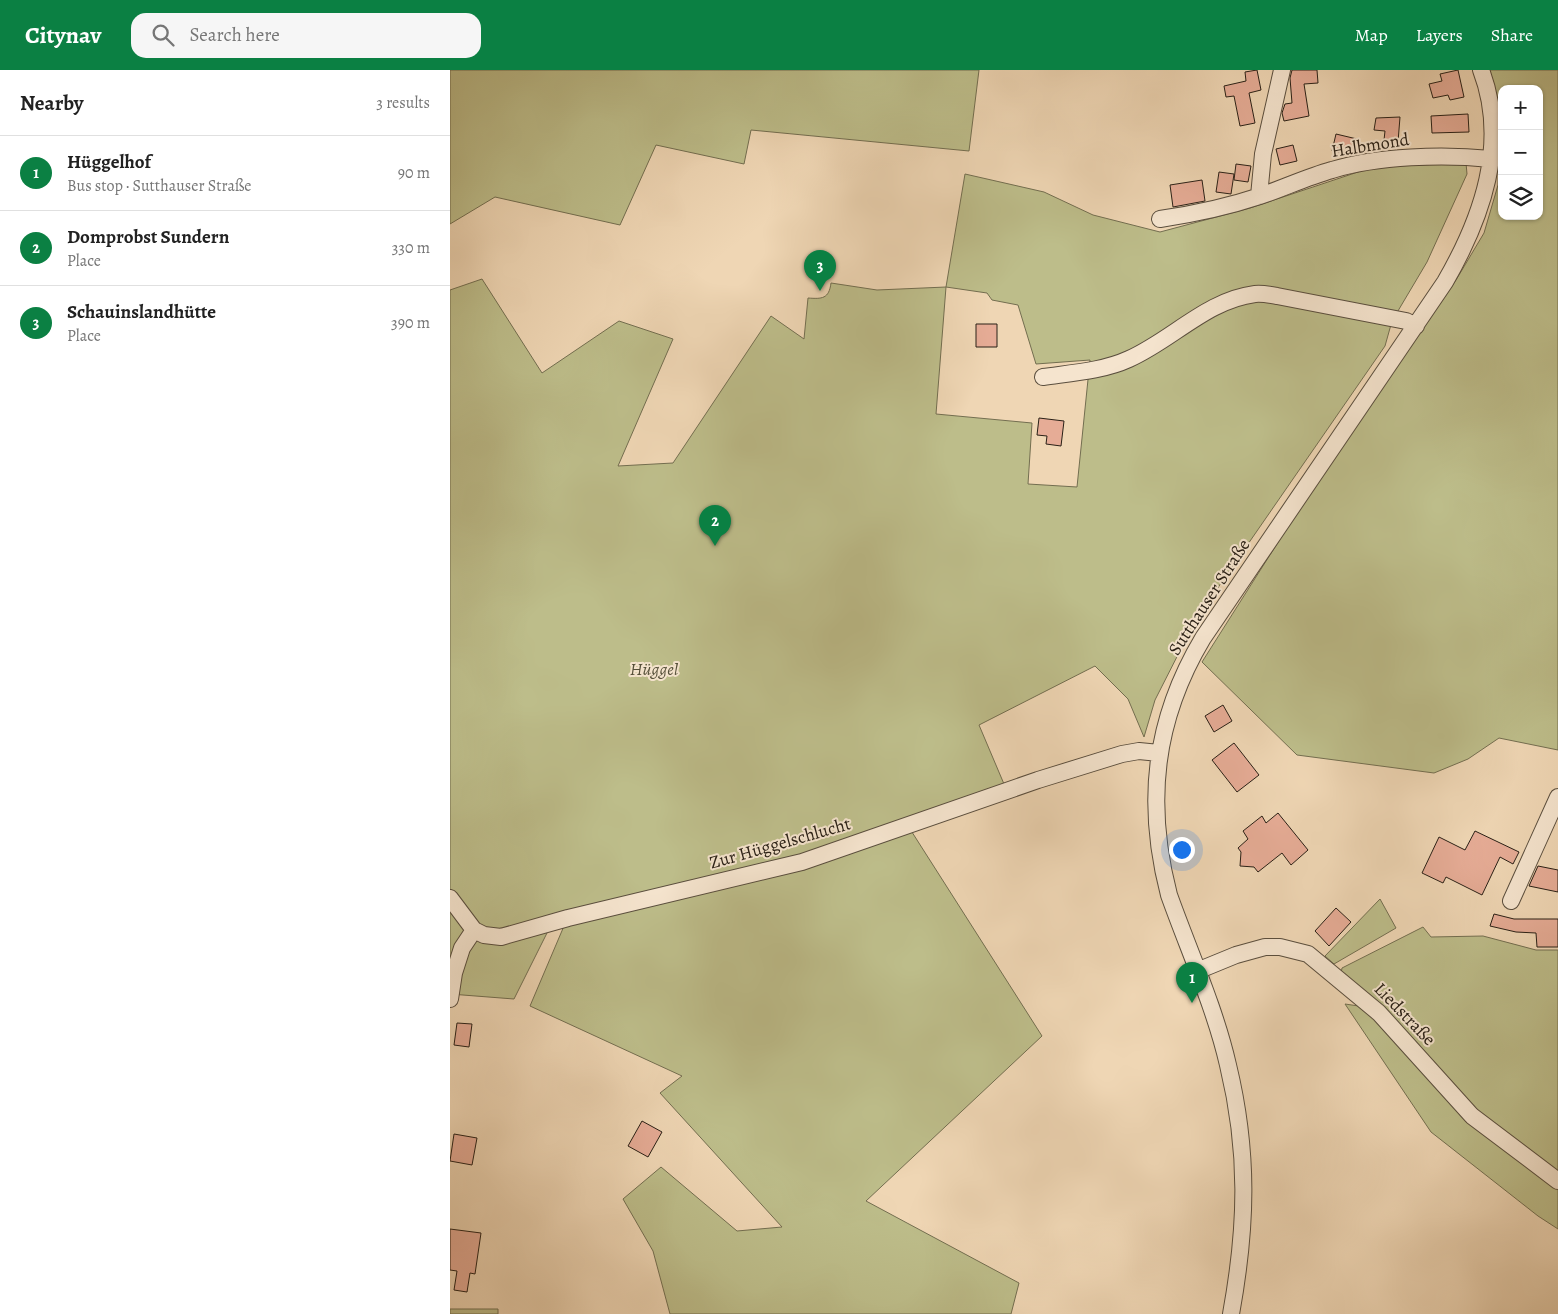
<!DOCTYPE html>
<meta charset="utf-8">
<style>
body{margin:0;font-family:Alegreya,serif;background:#f6f6f6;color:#222}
.controls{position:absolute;right:15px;top:15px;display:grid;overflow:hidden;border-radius:10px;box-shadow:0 1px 4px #0004}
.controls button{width:45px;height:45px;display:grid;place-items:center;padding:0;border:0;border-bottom:1px solid #e0e0e0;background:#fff;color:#222;font:25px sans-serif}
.you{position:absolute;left:731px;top:779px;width:18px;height:18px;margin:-12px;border:4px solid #fff;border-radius:50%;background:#1a73e8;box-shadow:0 0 0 8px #1a73e833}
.badge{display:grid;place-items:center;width:32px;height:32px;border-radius:50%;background:#0b8043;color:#fff;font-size:16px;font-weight:700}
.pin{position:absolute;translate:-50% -41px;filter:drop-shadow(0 1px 2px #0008)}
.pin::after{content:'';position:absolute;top:26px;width:18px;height:15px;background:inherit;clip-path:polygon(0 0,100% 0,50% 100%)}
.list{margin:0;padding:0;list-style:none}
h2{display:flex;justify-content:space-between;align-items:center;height:65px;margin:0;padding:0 20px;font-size:21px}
h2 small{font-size:16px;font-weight:400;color:#767676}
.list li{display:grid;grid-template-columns:32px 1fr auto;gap:15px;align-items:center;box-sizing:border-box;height:75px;padding:0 20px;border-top:1px solid #e0e0e0}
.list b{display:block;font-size:19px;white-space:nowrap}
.list p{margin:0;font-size:16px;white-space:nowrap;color:#767676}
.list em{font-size:16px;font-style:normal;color:#767676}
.icon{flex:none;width:28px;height:28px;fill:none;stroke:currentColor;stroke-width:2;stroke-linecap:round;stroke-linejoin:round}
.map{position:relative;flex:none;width:1108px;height:1244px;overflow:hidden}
header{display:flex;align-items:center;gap:30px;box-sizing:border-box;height:70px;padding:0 25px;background:#0b8043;color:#fff}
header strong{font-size:24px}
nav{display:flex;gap:28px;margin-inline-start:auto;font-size:18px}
.search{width:350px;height:45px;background:#f6f6f6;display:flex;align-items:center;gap:12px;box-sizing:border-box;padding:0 18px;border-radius:15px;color:#767676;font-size:19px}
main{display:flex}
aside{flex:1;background:#fff}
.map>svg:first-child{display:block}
.green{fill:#bdbd8a;stroke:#736e50;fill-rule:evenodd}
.building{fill:#e6ac96;stroke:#292016}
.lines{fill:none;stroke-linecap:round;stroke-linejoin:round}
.minor-casing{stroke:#5a4e3e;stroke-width:18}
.minor{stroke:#f5e4ce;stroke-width:16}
.labels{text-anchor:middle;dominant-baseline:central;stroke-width:4;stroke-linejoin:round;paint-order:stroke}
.street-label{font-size:18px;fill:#292016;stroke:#f5e4ce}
.park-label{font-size:18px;font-style:italic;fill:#554f39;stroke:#f5e4ce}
</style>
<header>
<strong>Citynav</strong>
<div class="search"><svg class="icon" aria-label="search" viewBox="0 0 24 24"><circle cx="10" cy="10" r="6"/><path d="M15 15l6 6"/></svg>Search here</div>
<nav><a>Map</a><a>Layers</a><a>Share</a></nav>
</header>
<main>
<aside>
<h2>Nearby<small>3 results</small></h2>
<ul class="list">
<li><span class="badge">1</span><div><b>Hüggelhof</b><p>Bus stop · Sutthauser Straße</p></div><em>90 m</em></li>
<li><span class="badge">2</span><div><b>Domprobst Sundern</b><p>Place</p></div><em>330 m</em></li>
<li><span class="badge">3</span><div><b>Schauinslandhütte</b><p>Place</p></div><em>390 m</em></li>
</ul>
</aside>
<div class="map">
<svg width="1108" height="1244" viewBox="0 0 1108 1244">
<rect width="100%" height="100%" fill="#efd6b4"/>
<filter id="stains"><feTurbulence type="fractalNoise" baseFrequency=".004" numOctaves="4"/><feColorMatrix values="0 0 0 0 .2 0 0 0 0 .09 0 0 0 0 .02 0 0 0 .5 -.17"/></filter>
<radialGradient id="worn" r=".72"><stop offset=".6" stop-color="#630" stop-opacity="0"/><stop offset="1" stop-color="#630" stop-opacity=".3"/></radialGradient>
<path class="green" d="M 0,0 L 529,0 L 519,81 L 301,60 L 294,94 L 206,75 L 170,155 L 45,127 L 0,154 Z
M 1039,0 L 1108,0 L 1108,680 L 1049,668 L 1018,689 L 984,703 L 847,685 L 752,592 L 844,447 L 1006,210 L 1034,163 L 1048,115 L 1049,64 ZM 1052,19 L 1089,19 L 1089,146 L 1052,146 Z
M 1016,93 L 1017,104 L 977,192 L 942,251 L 935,276 L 771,513 L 738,565 L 705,630 L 694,667 L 678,629 L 645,596 L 529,655 L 554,714 L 359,783 L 106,845 L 64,929 L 0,924 L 0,220 L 32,209 L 92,303 L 169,251 L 223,269 L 168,396 L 223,393 L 321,246 L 354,269 L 358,228 C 372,229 379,229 381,213 L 427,220 L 496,217 L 515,104 L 594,122 L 643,145 L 710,162 L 800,138 L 923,97 ZM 496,217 L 537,223 L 542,230 L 568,235 L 586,294 L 640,290 L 627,417 L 578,414 L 582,353 L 486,344 Z
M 460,759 L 592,966 L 416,1131 L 569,1213 L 561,1244 L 220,1244 L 203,1181 L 173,1129 L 211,1097 L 287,1161 L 332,1157 L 210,1023 L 232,1006 L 80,936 L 114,856 Z
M 930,829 L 946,858 L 884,894 L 875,886 Z
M 973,857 L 981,867 L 1033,866 L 1086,880 L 1108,880 L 1108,1159 L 1088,1146 L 981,1062 L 895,934 L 929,939 L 891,903 L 892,898 Z
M 0,1239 L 48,1239 L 48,1244 L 0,1244 Z"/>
<path class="building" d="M 807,0 L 811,20 L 799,23 L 805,53 L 790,56 L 784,26 L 776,27 L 774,16 L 796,11 L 795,2 Z
M 842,0 L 867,0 L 868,13 L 854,14 L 859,46 L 834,51 L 832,43 L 835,34 L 842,33 L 840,8 Z
M 1008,0 L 1014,27 L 1000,30 L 998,25 L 983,28 L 979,14 L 992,11 L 990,4 Z
M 1018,44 L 1019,62 L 982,63 L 981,46 Z
M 950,47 L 948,72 L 934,70 L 935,61 L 924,60 L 926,48 Z
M 886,64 L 907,69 L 904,84 L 882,81 Z
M 843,75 L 847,91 L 830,95 L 826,79 Z
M 786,94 L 801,96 L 798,112 L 784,110 Z
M 769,102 L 784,104 L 781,124 L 766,122 Z
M 752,110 L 755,131 L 723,137 L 720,115 Z
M 526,254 L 547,254 L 547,277 L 526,277 Z
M 589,348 L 614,351 L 611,376 L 596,374 L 597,366 L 587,365 Z
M 773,635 L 782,651 L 764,662 L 755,646 Z
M 784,673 L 809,705 L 787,722 L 762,690 Z
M 828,743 L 858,780 L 841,795 L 832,783 L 808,802 L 804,797 L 790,796 L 791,782 L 788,778 L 798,769 L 793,761 L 812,746 L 816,753 Z
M 1025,761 L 1069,782 L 1063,794 L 1050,787 L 1032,825 L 996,807 L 993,813 L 972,803 L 989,767 L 1015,780 Z
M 1088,796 L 1108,800 L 1108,822 L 1079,816 Z
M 886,838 L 901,852 L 879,876 L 865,861 Z
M 1044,844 L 1064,849 L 1108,849 L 1108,877 L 1087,877 L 1086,863 L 1066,862 L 1040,856 Z
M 7,953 L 22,954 L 19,977 L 4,975 Z
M 192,1051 L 212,1062 L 198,1087 L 178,1076 Z
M 4,1064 L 27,1068 L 22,1095 L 0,1091 Z
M 0,1159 L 31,1163 L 25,1204 L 20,1203 L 17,1222 L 4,1220 L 7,1201 L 0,1200 Z"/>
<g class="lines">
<defs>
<path id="minor" d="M 809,126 L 813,84 L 832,0
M 710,149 C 744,144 777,137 810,126 C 834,118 857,107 882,100 C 928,86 993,84 1041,89
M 593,307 C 621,303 653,301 679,289 C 722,270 757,230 805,224 C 812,223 820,225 827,226 L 956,251 L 966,256
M 0,828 L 24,860 L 34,865 L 51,867 L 118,848 L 352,792 L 588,710 L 672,684 L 689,681 L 709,683
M 1061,831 L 1108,727
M 747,901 L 786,885 L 815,877 L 830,877 L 858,884 L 929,943 L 1022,1046 L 1108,1111
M 0,929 L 4,903 L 12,878 L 24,860
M 781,1244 C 797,1156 799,1082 778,995 C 765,938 739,881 719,825 C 695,733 704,650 753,568 L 995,212 C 1032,148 1059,73 1031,0"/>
</defs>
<use href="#minor" class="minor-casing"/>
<use href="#minor" class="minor"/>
</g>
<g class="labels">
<g class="street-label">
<text transform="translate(920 75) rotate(-9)">Halbmond</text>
<text transform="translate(759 527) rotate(-57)">Sutthauser Straße</text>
<text transform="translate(330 773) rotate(-16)">Zur Hüggelschlucht</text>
<text transform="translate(955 944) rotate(46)">Liedstraße</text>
</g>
<g class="park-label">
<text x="204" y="599">Hüggel</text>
</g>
</g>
<rect width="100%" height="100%" filter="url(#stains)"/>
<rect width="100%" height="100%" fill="url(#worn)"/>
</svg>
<div class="controls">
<button>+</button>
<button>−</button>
<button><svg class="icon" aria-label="layers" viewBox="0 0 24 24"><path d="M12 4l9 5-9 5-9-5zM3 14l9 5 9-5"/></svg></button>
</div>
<div class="you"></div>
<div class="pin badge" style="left:742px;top:933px">1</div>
<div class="pin badge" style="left:265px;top:476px">2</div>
<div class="pin badge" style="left:370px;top:221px">3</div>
</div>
</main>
